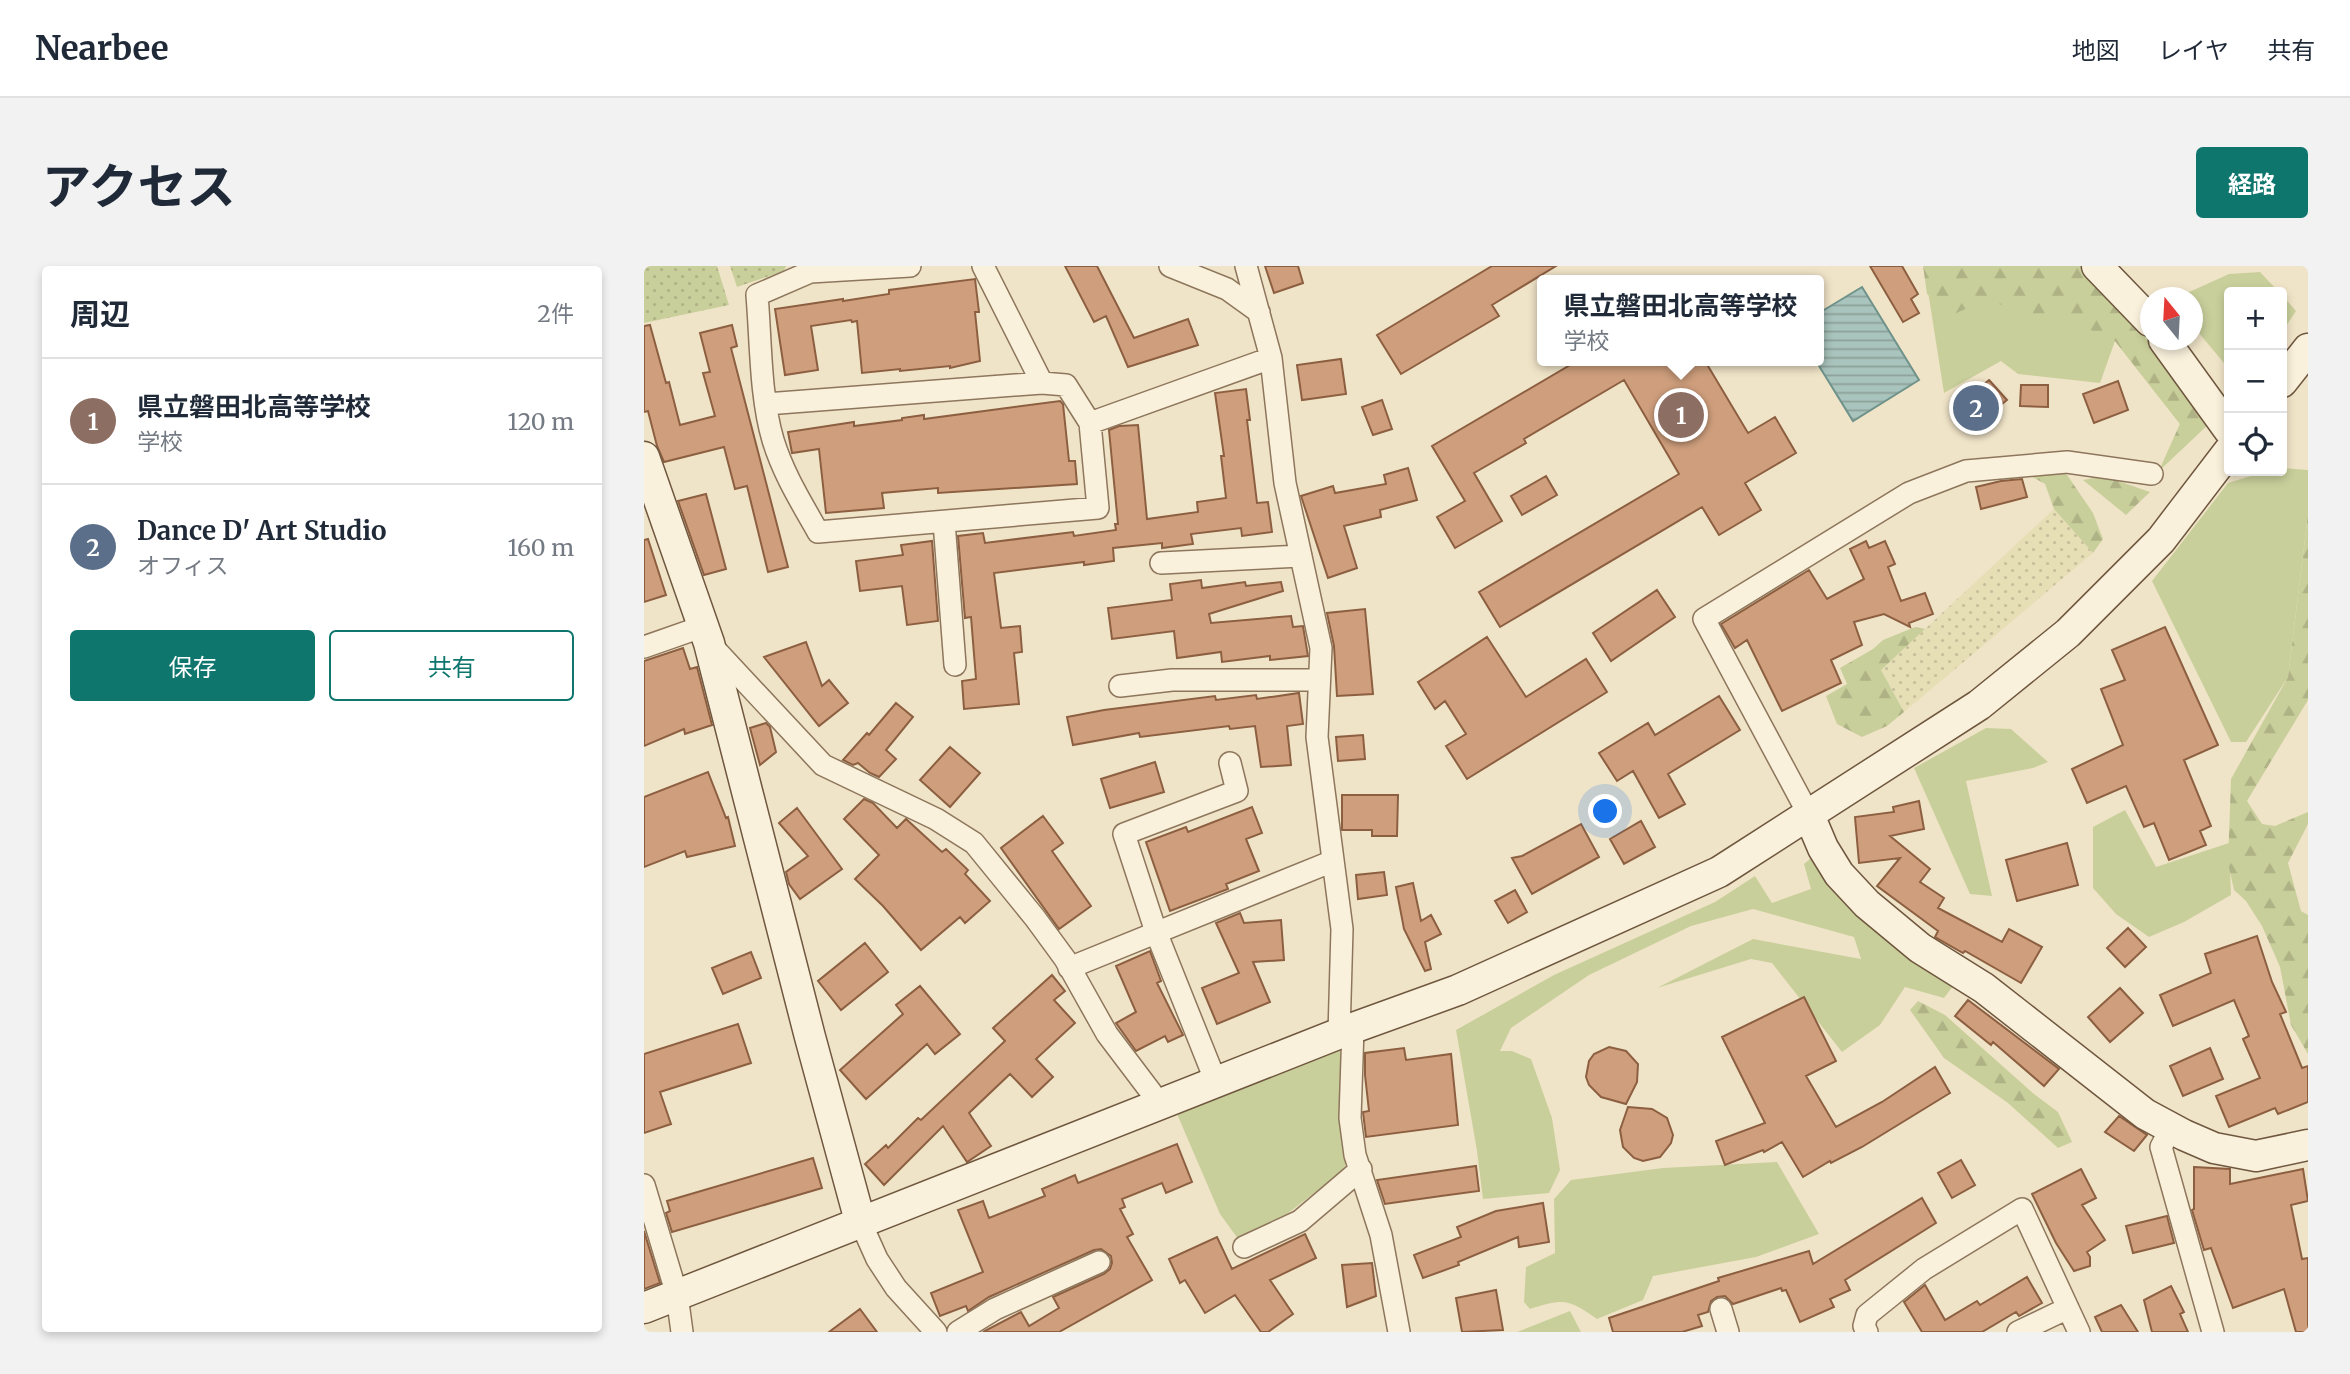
<!DOCTYPE html>
<html lang="ja">
<meta charset="utf-8">
<style>
body{margin:0;font-family:Merriweather,"Noto Sans JP",serif;background:#f2f2f3;color:#1f2937}
.controls{position:absolute;right:21px;top:21px;display:grid;overflow:hidden;border-radius:7px;box-shadow:0 4px 10px #0003}
.controls button{width:63px;height:63px;display:grid;place-items:center;padding:0;border:0;border-bottom:2px solid #e0e1e3;background:#fff;color:#1f2937;font:35px sans-serif}
.compass{position:absolute;left:1496px;top:21px;width:63px;height:63px;border-radius:50%;background:#fff;box-shadow:0 4px 10px #0003;rotate:342deg}
.you{position:absolute;left:962px;top:546px;width:24px;height:24px;margin:-18px;border:5px solid #fff;border-radius:50%;background:#1a73e8;box-shadow:0 0 0 10px #1a73e833}
.badge{display:grid;place-items:center;width:46px;height:46px;border-radius:50%;background:#0f766e;color:#fff;font-size:23px;font-weight:700}
.pin{position:absolute;translate:-50% -50%;border:4px solid #fff;box-shadow:0 2px 7px #0006}
.popup{position:absolute;left:893px;top:9px;width:287px;height:91px;box-sizing:border-box;display:grid;place-content:center;border-radius:7px;background:#fff;filter:drop-shadow(0 2px 5px #0005);font-size:23px;white-space:nowrap;color:#747a83}
.popup b{font-size:26px;color:#1f2937}
.popup::after{content:'';position:absolute;left:50%;top:100%;margin-left:-14px;border:14px solid transparent;border-top-color:#fff}
.list{margin:0;padding:0;list-style:none}
h2{display:flex;justify-content:space-between;align-items:center;height:91px;margin:0;padding:0 28px;font-size:30px}
h2 small{font-size:23px;font-weight:400;color:#747a83}
.list li{display:grid;grid-template-columns:46px 1fr auto;gap:21px;align-items:center;box-sizing:border-box;height:126px;padding:0 28px;border-top:2px solid #e0e1e3}
.list b{display:block;font-size:26px;white-space:nowrap}
.list p{margin:0;font-size:23px;white-space:nowrap;color:#747a83}
.list em{font-size:23px;font-style:normal;color:#747a83}
.actions{display:flex;gap:14px;padding:21px 28px}
.actions a{flex:1;padding:16px 0;border:2px solid #0f766e;border-radius:7px;text-align:center;font-size:24px;color:#0f766e}
.actions .main{background:#0f766e;color:#fff}
.icon{flex:none;width:38px;height:38px;fill:none;stroke:currentColor;stroke-width:2;stroke-linecap:round;stroke-linejoin:round}
.map{position:relative;flex:none;width:1664px;height:1066px;overflow:hidden;border-radius:7px}
header{display:flex;align-items:center;gap:42px;box-sizing:border-box;height:98px;padding:0 35px;background:#fff;border-bottom:2px solid #e0e1e3}
header strong{font-size:33px}
nav{display:flex;gap:38px;margin-inline-start:auto;font-size:24px}
.intro{display:flex;align-items:center;justify-content:space-between;box-sizing:border-box;height:168px;padding:0 42px}
h1{margin:0;font-size:49px}
.button{padding:18px 32px;border-radius:7px;background:#0f766e;color:#fff;font-size:24px;font-weight:700}
main{display:flex;gap:42px;padding:0 42px}
aside{flex:1;background:#fff;border-radius:7px;box-shadow:0 4px 10px #0003}
.map>svg:first-child{display:block}
.farmland{fill:url(#farmland-dots)}
.green{fill:#c9cf9b}
.forest{fill:url(#forest-firs)}
.park{fill:url(#park-dots)}
.water{fill:url(#water-rules);stroke:#6f938a;stroke-width:2}
.building{fill:#cf9f7d;stroke:#8d5f41;stroke-width:2}
.lines{fill:none;stroke-linecap:round;stroke-linejoin:round}
.street-casing{stroke:#8d765c;stroke-width:24}
.secondary-casing{stroke:#6f573f;stroke-width:33}
.street{stroke:#faf1dc;stroke-width:21}
.secondary{stroke:#faf1dc;stroke-width:30}
</style>
<header>
<strong>Nearbee</strong>
<nav><a>地図</a><a>レイヤ</a><a>共有</a></nav>
</header>
<div class="intro"><h1>アクセス</h1><a class="button">経路</a></div>
<main>
<aside>
<h2>周辺<small>2件</small></h2>
<ul class="list">
<li><span class="badge" style="background:#8d6e63">1</span><div><b>県立磐田北高等学校</b><p>学校</p></div><em>120 m</em></li>
<li><span class="badge" style="background:#5c6f8a">2</span><div><b>Dance D' Art Studio</b><p>オフィス</p></div><em>160 m</em></li>
</ul>
<div class="actions"><a class="main">保存</a><a>共有</a></div>
</aside>
<div class="map">
<svg width="1664" height="1066" viewBox="0 0 1664 1066">
<defs>
<pattern id="farmland-dots" width="8" height="8" patternUnits="userSpaceOnUse" patternTransform="scale(1.75)"><rect width="8" height="8" fill="#e6deb5"/><path d="M2 2h.1M6 6h.1" fill="none" stroke="#c6bf9b" stroke-width="1.8" stroke-linecap="round"/></pattern>
<pattern id="forest-firs" width="22" height="20" patternUnits="userSpaceOnUse" patternTransform="scale(1.75)"><rect width="22" height="20" fill="#c9cf9b"/><path d="M5 1l3.5 6h-7zM16 11l3.5 6h-7z" fill="#aeb285"/></pattern>
<pattern id="park-dots" width="8" height="8" patternUnits="userSpaceOnUse" patternTransform="scale(1.75)"><rect width="8" height="8" fill="#c9cf9b"/><path d="M2 2h.1M6 6h.1" fill="none" stroke="#aeb285" stroke-width="1.8" stroke-linecap="round"/></pattern>
<pattern id="water-rules" width="6" height="5" patternUnits="userSpaceOnUse" patternTransform="scale(1.75)"><rect width="6" height="5" fill="#a9c4bc"/><path d="M0 2.5h6" fill="none" stroke="#8ba098"/></pattern>
</defs>
<rect width="100%" height="100%" fill="#f0e4c8"/>
<path class="farmland" d="M 1410,243 L 1449,287 L 1260,446 L 1237,404 Z"/>
<path class="green" d="M 1280,0 L 1445,0 L 1555,122 L 1515,205 L 1536,158 L 1471,75 L 1456,117 L 1374,108 L 1357,95 L 1300,127 Z
M 1616,6 L 1635,26 L 1585,26 L 1585,103 L 1549,60 L 1548,32 L 1534,31 L 1585,8 Z
M 1638,29 L 1652,45 L 1638,66 Z
M 1638,202 L 1664,204 L 1664,248 L 1644,411 L 1602,476 L 1587,476 L 1508,315 L 1584,217 L 1623,205 L 1638,205 Z
M 1342,462 L 1367,463 L 1404,496 L 1389,502 L 1322,515 L 1348,630 L 1326,628 L 1270,502 Z
M 1481,544 L 1512,601 L 1585,577 L 1587,629 L 1540,656 L 1505,671 L 1472,648 L 1449,622 L 1449,561 Z
M 1179,582 L 1318,708 L 1300,732 L 1261,721 L 1236,759 L 1198,786 L 1128,697 L 1107,693 L 1013,722 L 1109,673 L 1217,693 L 1210,671 L 1109,643 L 1047,660 L 945,709 L 867,762 L 856,785 L 868,785 L 887,793 L 908,852 L 916,904 L 905,927 L 839,933 L 833,885 L 812,764 L 910,709 L 1071,636 L 1111,610 L 1128,637 L 1167,623 L 1160,598 Z
M 695,768 L 697,803 L 708,868 L 700,904 L 600,981 L 576,948 L 527,834 Z
M 1133,896 L 1175,968 L 1112,991 L 1009,1010 L 999,1034 L 953,1053 C 923,1032 920,1033 886,1043 L 880,1036 L 882,1001 L 911,987 L 910,933 L 927,914 L 1019,902 Z
M 926,1045 L 937,1066 L 873,1066 Z"/>
<path class="forest" d="M 1279,0 L 1445,0 L 1506,66 L 1567,156 L 1515,205 L 1536,158 L 1471,75 L 1407,46 L 1382,53 C 1346,31 1347,31 1308,49 L 1283,28 Z
M 1419,203 L 1449,247 L 1459,273 L 1449,287 L 1410,243 L 1401,218 L 1383,208 Z
M 1460,210 L 1506,226 L 1482,249 L 1439,214 Z
M 1664,248 L 1664,434 L 1603,535 L 1618,558 L 1631,560 L 1664,546 L 1664,558 L 1644,597 L 1657,645 L 1664,649 L 1664,788 L 1647,759 L 1636,701 L 1618,660 L 1602,635 L 1590,624 L 1584,597 L 1587,513 L 1644,411 Z
M 1271,361 L 1281,363 L 1237,404 L 1260,446 L 1243,460 L 1218,471 L 1193,458 L 1182,430 L 1203,418 L 1196,402 L 1229,383 L 1239,374 Z
M 1274,735 L 1301,749 L 1390,828 L 1414,846 L 1428,876 L 1414,882 L 1364,837 L 1300,792 L 1266,744 Z"/>
<path class="park" d="M 0,0 L 73,0 L 85,39 L 0,57 Z
M 86,0 L 142,0 L 140,5 L 93,21 Z"/>
<path class="water" d="M 1218,21 L 1275,114 L 1209,155 L 1172,95 L 1175,95 L 1175,47 Z"/>
<path class="building" d="M 421,0 L 453,0 L 490,72 L 544,53 L 554,79 L 484,101 L 462,50 L 450,56 Z
M 621,0 L 654,0 L 659,17 L 630,27 Z
M 848,0 L 912,0 L 848,39 L 855,50 L 757,108 L 733,69 Z
M 1226,0 L 1258,0 L 1274,28 L 1267,33 L 1275,47 L 1259,56 Z
M 331,13 L 335,46 L 331,46 L 336,95 L 306,102 L 306,100 L 256,105 L 256,103 L 218,107 L 213,55 L 208,56 L 207,54 L 167,60 L 174,104 L 141,109 L 131,43 L 199,33 L 199,35 L 245,28 L 245,24 Z
M 6,59 L 22,117 L 25,116 L 36,159 L 71,150 L 59,107 L 66,106 L 56,67 L 88,59 L 93,80 L 87,82 L 144,301 L 124,306 L 103,220 L 91,223 L 80,181 L 20,196 L 13,180 L 4,145 L 0,146 L 0,60 Z
M 697,93 L 702,128 L 658,134 L 653,99 Z
M 933,95 L 1061,95 L 1104,167 L 1131,151 L 1152,187 L 1101,217 L 1117,244 L 1075,269 L 1058,241 L 856,361 L 835,326 L 1035,208 L 980,114 L 880,173 L 882,177 L 830,207 L 858,255 L 811,282 L 793,251 L 821,235 L 788,180 Z
M 1345,114 L 1363,134 L 1325,165 L 1308,144 Z
M 1474,115 L 1484,144 L 1450,157 L 1439,128 Z
M 1377,119 L 1404,119 L 1404,141 L 1376,140 Z
M 602,123 L 606,154 L 603,154 L 613,237 L 624,236 L 628,266 L 598,270 L 597,262 L 547,268 L 549,278 L 518,282 L 518,277 L 469,282 L 470,295 L 440,299 L 440,296 L 350,307 L 357,362 L 376,360 L 378,386 L 370,387 L 375,438 L 320,443 L 318,415 L 332,413 L 327,351 L 321,352 L 314,270 L 339,267 L 341,277 L 429,266 L 430,270 L 472,264 L 471,258 L 474,258 L 465,164 L 475,160 L 494,159 L 503,253 L 554,246 L 553,236 L 582,232 L 577,190 L 580,190 L 571,127 Z
M 738,134 L 748,163 L 729,169 L 718,141 Z
M 416,135 L 419,138 L 425,195 L 431,195 L 433,218 L 294,227 L 294,222 L 238,227 L 240,242 L 182,247 L 175,183 L 148,187 L 144,166 L 210,156 L 210,160 L 258,154 L 258,152 L 280,149 L 280,153 Z
M 764,202 L 773,234 L 736,244 L 737,251 L 700,260 L 713,302 L 684,312 L 657,230 L 689,220 L 691,227 L 742,218 L 740,209 Z
M 902,210 L 913,229 L 878,249 L 867,230 Z
M 1378,213 L 1383,231 L 1337,243 L 1332,221 L 1357,215 Z
M 62,228 L 82,303 L 60,309 L 34,235 Z
M 4,273 L 22,329 L 0,336 L 0,274 Z
M 288,275 L 294,355 L 263,359 L 258,320 L 216,325 L 212,295 L 259,289 L 257,279 Z
M 1222,275 L 1225,282 L 1241,275 L 1251,298 L 1244,301 L 1257,335 L 1281,327 L 1289,348 L 1265,357 L 1266,361 L 1240,348 L 1210,356 L 1218,379 L 1187,394 L 1197,417 L 1138,445 L 1103,374 L 1091,382 L 1077,358 L 1165,304 L 1183,333 L 1220,313 L 1206,283 Z
M 557,314 L 558,322 L 601,316 L 602,320 L 637,316 L 639,325 L 565,348 L 567,357 L 647,350 L 649,361 L 659,360 L 664,390 L 626,394 L 626,390 L 578,396 L 577,386 L 533,392 L 530,365 L 468,373 L 464,342 L 528,334 L 526,318 Z
M 1013,324 L 1031,351 L 967,395 L 949,367 Z
M 721,343 L 729,428 L 693,430 L 690,380 L 683,347 Z
M 1521,361 L 1574,479 L 1540,494 L 1567,560 L 1556,565 L 1562,579 L 1525,594 L 1510,557 L 1500,561 L 1482,520 L 1443,537 L 1428,503 L 1479,479 L 1457,423 L 1481,414 L 1468,384 Z
M 843,371 L 882,431 L 942,393 L 963,426 L 823,513 L 802,480 L 822,468 L 801,435 L 791,443 L 774,416 Z
M 162,376 L 178,420 L 185,414 L 204,437 L 175,460 L 120,391 Z
M 39,382 L 46,403 L 53,401 L 68,459 L 41,468 L 40,463 L 0,480 L 0,395 Z
M 655,427 L 659,458 L 643,460 L 647,499 L 617,501 L 611,460 L 586,463 L 585,460 L 496,471 L 495,467 L 429,479 L 423,451 L 460,444 L 571,430 L 572,434 L 612,429 L 613,433 Z
M 1075,430 L 1096,464 L 1024,508 L 1041,538 L 1015,552 L 989,505 L 973,515 L 955,487 L 1004,457 L 1011,469 Z
M 252,437 L 269,451 L 242,484 L 252,493 L 235,511 L 226,507 L 214,497 L 209,499 L 199,494 L 223,467 L 225,469 Z
M 122,457 L 126,461 L 132,486 L 116,499 L 106,462 Z
M 719,469 L 721,493 L 694,495 L 692,471 Z
M 306,481 L 336,507 L 306,541 L 276,514 Z
M 511,496 L 520,526 L 466,542 L 457,513 Z
M 64,506 L 82,552 L 84,551 L 91,580 L 43,591 L 41,585 L 0,601 L 0,531 Z
M 698,529 L 754,529 L 753,570 L 728,570 L 728,564 L 698,564 Z
M 220,533 L 229,537 L 253,562 L 262,553 L 298,586 L 302,583 L 324,604 L 321,608 L 346,635 L 321,657 L 316,651 L 277,684 L 239,640 L 211,613 L 235,589 L 200,553 Z
M 1275,535 L 1280,563 L 1246,570 L 1286,603 L 1276,616 L 1300,632 L 1294,642 L 1358,676 L 1365,663 L 1398,681 L 1377,717 L 1321,685 L 1319,687 L 1291,671 L 1294,665 L 1233,620 L 1256,592 L 1215,597 L 1211,551 L 1250,546 L 1249,541 Z
M 608,541 L 618,567 L 602,573 L 615,605 L 582,618 L 584,623 L 526,645 L 502,576 L 542,561 L 544,566 Z
M 153,542 L 198,603 L 156,633 L 145,618 L 142,606 L 164,590 L 135,557 Z
M 399,550 L 419,577 L 408,585 L 447,640 L 415,663 L 357,582 Z
M 997,555 L 1011,581 L 980,598 L 966,573 Z
M 937,558 L 955,591 L 888,628 L 868,592 L 878,590 Z
M 1423,577 L 1434,619 L 1373,635 L 1362,594 Z
M 740,606 L 743,629 L 714,633 L 712,609 Z
M 769,617 L 777,655 L 787,649 L 797,668 L 781,676 L 787,703 L 781,705 L 760,663 L 752,621 Z
M 871,624 L 883,646 L 864,657 L 851,635 Z
M 596,647 L 600,657 L 637,654 L 640,694 L 609,696 L 626,736 L 573,758 L 558,722 L 595,707 L 572,657 Z
M 1484,662 L 1502,681 L 1481,701 L 1463,682 Z
M 1613,670 L 1628,716 L 1642,746 L 1636,748 L 1658,802 L 1664,800 L 1664,836 L 1634,848 L 1631,842 L 1585,861 L 1572,830 L 1616,812 L 1599,773 L 1605,770 L 1590,734 L 1529,760 L 1516,729 L 1567,707 L 1561,688 Z
M 221,677 L 244,706 L 197,744 L 174,715 Z
M 506,685 L 517,715 L 513,717 L 539,769 L 524,776 L 521,770 L 492,785 L 472,757 L 492,746 L 472,700 Z
M 107,686 L 117,712 L 79,728 L 68,702 Z
M 408,709 L 421,725 L 410,734 L 431,757 L 392,793 L 409,811 L 388,831 L 366,808 L 325,847 L 347,880 L 323,896 L 299,860 L 240,919 L 221,898 L 242,879 L 244,882 L 274,852 L 277,854 L 361,775 L 349,762 Z
M 276,720 L 316,768 L 291,788 L 283,778 L 222,833 L 196,804 L 259,748 L 252,739 Z
M 1476,722 L 1499,747 L 1466,776 L 1444,751 Z
M 1160,731 L 1192,795 L 1162,810 L 1192,861 L 1238,836 L 1291,801 L 1306,827 L 1218,881 L 1187,897 L 1186,895 L 1159,911 L 1138,876 L 1120,886 L 1119,884 L 1081,899 L 1072,875 L 1121,857 L 1078,771 Z
M 1324,734 L 1415,803 L 1400,820 L 1349,776 L 1347,779 L 1311,750 Z
M 94,758 L 107,797 L 16,826 L 27,858 L 0,867 L 0,788 Z
M 965,781 L 982,785 L 994,798 L 993,816 L 982,838 L 957,831 L 945,819 L 942,811 L 945,795 L 950,788 Z
M 760,782 L 762,794 L 807,788 L 814,859 L 722,871 L 719,846 L 725,845 L 721,809 L 721,787 Z
M 1566,782 L 1579,813 L 1539,830 L 1526,800 Z
M 984,841 L 1008,843 L 1023,852 L 1029,869 L 1027,877 L 1016,891 L 999,895 L 990,892 L 979,881 L 976,864 Z
M 1475,850 L 1503,869 L 1490,885 L 1461,866 Z
M 533,878 L 548,916 L 522,927 L 518,917 L 478,933 L 481,941 L 476,943 L 489,968 L 483,971 L 508,1014 L 415,1066 L 339,1066 L 377,1046 L 385,1060 L 415,1042 L 409,1031 L 460,1008 L 466,1003 L 468,997 L 467,990 L 457,983 L 450,984 L 345,1031 L 324,1045 L 322,1040 L 296,1050 L 287,1027 L 339,1006 L 314,944 L 339,935 L 345,952 L 401,930 L 398,923 L 431,909 L 434,917 Z
M 169,892 L 178,922 L 28,966 L 22,947 L 26,945 L 23,935 Z
M 1317,894 L 1331,919 L 1308,932 L 1294,907 Z
M 832,900 L 835,925 L 797,930 L 741,938 L 733,914 Z
M 1550,901 L 1586,903 L 1586,918 L 1659,903 L 1664,935 L 1647,939 L 1658,993 L 1664,992 L 1664,1066 L 1652,1066 L 1640,1023 L 1589,1042 L 1567,982 L 1560,984 L 1548,944 L 1550,943 Z
M 1437,903 L 1452,932 L 1438,939 L 1461,974 L 1443,986 L 1446,991 L 1446,1000 L 1430,1005 L 1412,977 L 1388,928 Z
M 1278,932 L 1292,957 L 1201,1014 L 1206,1024 L 1186,1033 L 1190,1041 L 1156,1056 L 1142,1024 L 1138,1025 L 1137,1022 L 1089,1038 L 1081,1030 L 1073,1031 L 1067,1035 L 1064,1046 L 1054,1049 L 1058,1060 L 1038,1066 L 969,1066 L 965,1052 L 1075,1015 L 1074,1012 L 1165,985 L 1169,998 Z
M 899,937 L 905,976 L 875,981 L 874,971 L 814,996 L 815,999 L 779,1012 L 770,989 L 817,971 L 813,961 L 852,945 Z
M 1523,950 L 1530,977 L 1489,987 L 1482,960 Z
M 0,965 L 16,1017 L 0,1023 Z
M 661,968 L 672,992 L 626,1014 L 649,1048 L 624,1066 L 617,1066 L 591,1029 L 561,1047 L 541,1014 L 536,1017 L 525,993 L 573,971 L 588,1003 Z
M 728,997 L 732,1030 L 703,1041 L 698,999 Z
M 1383,1011 L 1398,1037 L 1375,1050 L 1372,1046 L 1338,1066 L 1278,1066 L 1260,1036 L 1281,1019 L 1301,1054 L 1333,1035 L 1336,1039 Z
M 1527,1020 L 1540,1046 L 1536,1048 L 1544,1066 L 1508,1066 L 1500,1034 Z
M 852,1024 L 859,1064 L 818,1066 L 812,1032 Z
M 1477,1039 L 1494,1066 L 1458,1066 L 1451,1051 Z
M 216,1043 L 233,1066 L 185,1066 Z"/>
<g class="lines">
<defs>
<path id="street" d="M 339,0 L 398,117
M 526,0 L 583,23 L 615,46
M 602,0 L 627,92 L 641,217 L 677,382 L 673,471 L 698,663 L 695,768
M 122,138 L 398,117 L 422,119 L 446,157 L 454,242 L 174,266 C 157,236 139,207 129,174 C 116,130 117,76 113,29 L 166,6 L 266,0
M 446,157 L 627,92
M 300,256 L 311,399
M 517,297 L 657,290
M 67,379 L 179,499 L 292,553 L 330,577 L 391,652 L 421,693 L 463,768 L 516,838
M 0,381 L 60,360
M 476,420 L 528,414 L 675,414
M 1165,549 L 1060,353 L 1265,227 L 1322,205 L 1423,196 L 1508,208
M 425,702 L 689,595
M 709,762 L 706,852 L 711,889 L 737,969 L 755,1066
M 572,816 L 512,666 L 480,568 L 593,525 L 586,497
M 1527,862 L 1517,881 L 1569,1066
M 0,919 L 33,1029 L 38,1066
M 216,955 L 233,993 L 252,1022 L 292,1066
M 600,981 L 656,955 L 717,903
M 1077,1043 L 1084,1066
M 314,1066 L 351,1043 L 455,996
M 1223,1066 L 1220,1060 L 1223,1049 L 1280,1003 L 1378,943 L 1435,1066
M 1374,1066 L 1424,1042"/>
<path id="secondary" d="M 1453,0 L 1506,55
M 1520,74 L 1585,164
M 1638,116 L 1664,83
M 0,191 L 65,377 L 166,771 L 216,955
M 1165,549 L 1179,582 L 1195,608 L 1223,638 L 1276,682 L 1340,722 L 1501,848 L 1540,869 L 1570,882 L 1612,890 L 1664,879
M 0,1042 L 709,762 L 814,724 L 1075,606 L 1335,439 L 1424,367 L 1517,274 L 1585,185"/>
</defs>
<use href="#street" class="street-casing"/>
<use href="#secondary" class="secondary-casing"/>
<use href="#street" class="street"/>
<use href="#secondary" class="secondary"/>
</g>
</svg>
<div class="controls">
<button>+</button>
<button>−</button>
<button><svg class="icon" aria-label="locate" viewBox="0 0 24 24"><circle cx="12" cy="12" r="6"/><path d="M12 2v4M12 18v4M2 12h4M18 12h4"/></svg></button>
</div>
<svg class="compass" viewBox="-18 -18 36 36"><path d="M0-13l5 13h-10z" fill="#e53935"/><path d="M0 13l5-13h-10z" fill="#747a83"/></svg>
<div class="you"></div>
<div class="pin badge" style="left:1037px;top:149px;background:#8d6e63">1</div>
<div class="popup"><b>県立磐田北高等学校</b>学校</div>
<div class="pin badge" style="left:1332px;top:142px;background:#5c6f8a">2</div>
</div>
</main>
